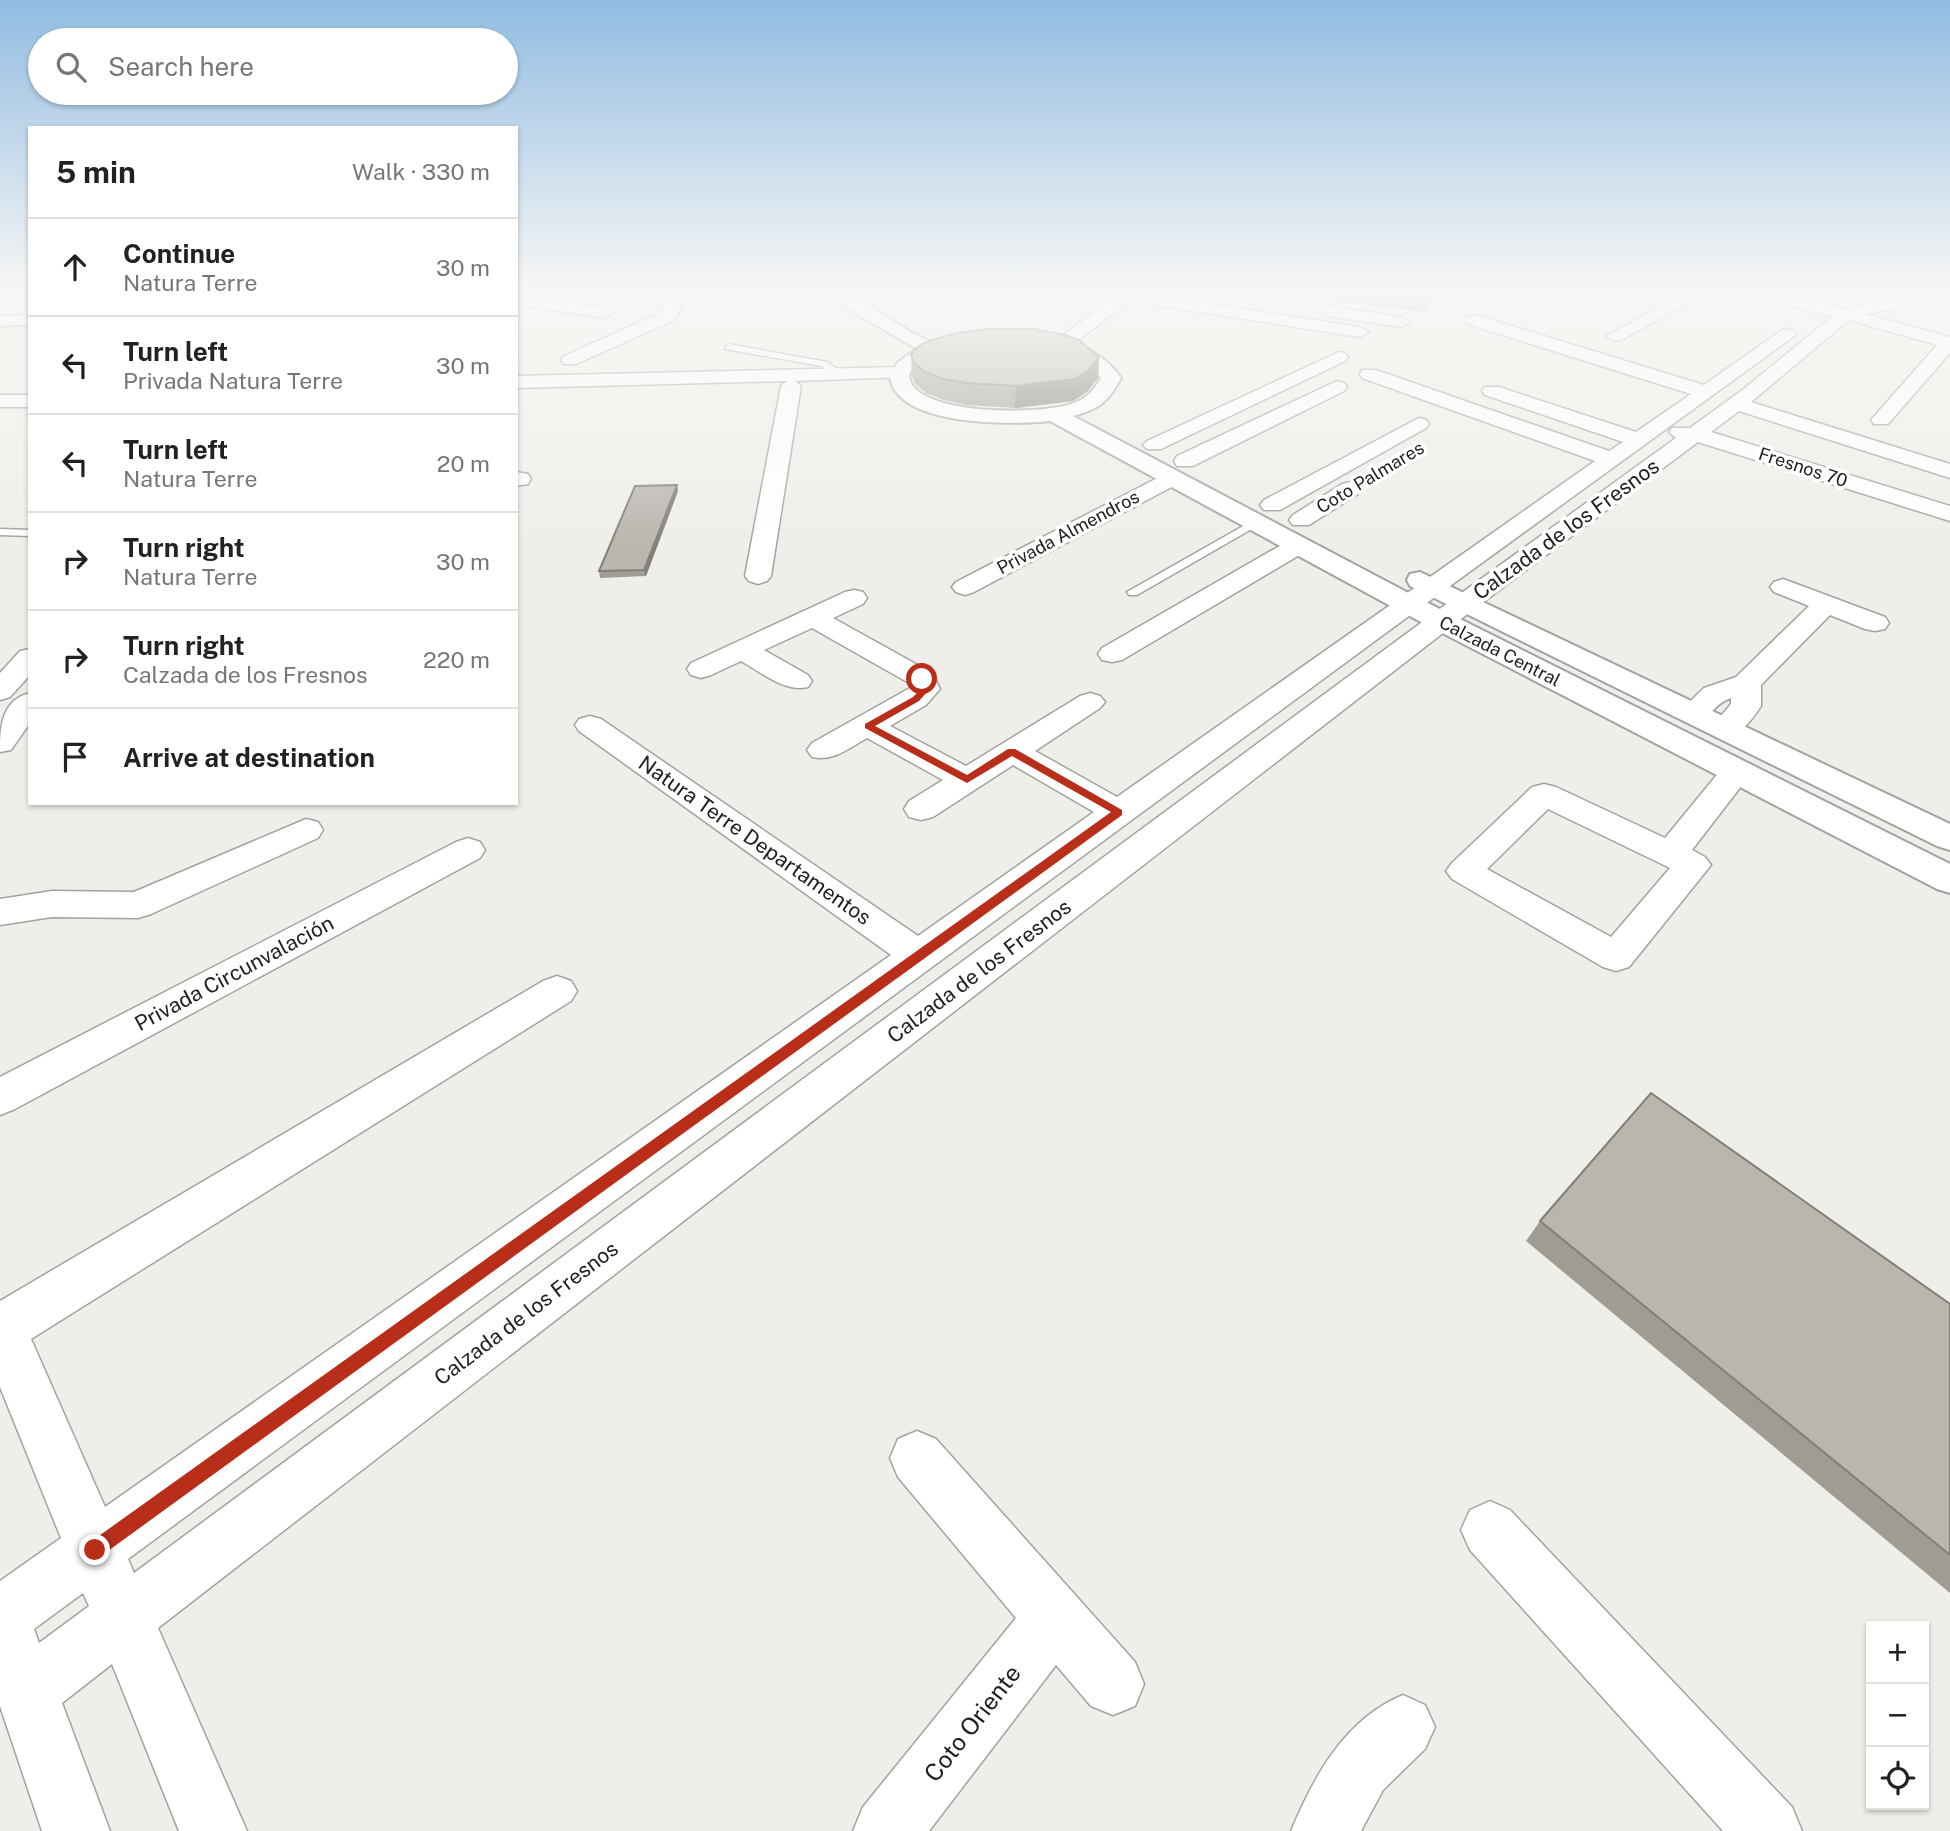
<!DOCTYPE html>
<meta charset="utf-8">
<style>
body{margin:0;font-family:"Public Sans",sans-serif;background:#f6f6f6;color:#222}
.controls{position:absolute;right:21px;bottom:21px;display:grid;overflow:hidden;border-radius:0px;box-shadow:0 2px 5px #0004}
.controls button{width:63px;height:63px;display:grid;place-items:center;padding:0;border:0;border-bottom:2px solid #e0e0e0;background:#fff;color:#222;font:35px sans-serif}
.stop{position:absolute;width:21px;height:21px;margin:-16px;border:5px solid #b82e19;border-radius:50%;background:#fff}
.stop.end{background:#b82e19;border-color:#fff;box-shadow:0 2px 7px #0008}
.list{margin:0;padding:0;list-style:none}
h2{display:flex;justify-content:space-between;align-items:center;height:91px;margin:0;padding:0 28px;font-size:30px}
h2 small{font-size:23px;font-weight:400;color:#767676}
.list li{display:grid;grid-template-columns:46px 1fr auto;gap:21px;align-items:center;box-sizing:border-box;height:98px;padding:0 28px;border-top:2px solid #e0e0e0}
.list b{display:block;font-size:26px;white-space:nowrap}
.list p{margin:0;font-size:23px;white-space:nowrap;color:#767676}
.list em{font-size:23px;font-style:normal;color:#767676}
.icon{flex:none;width:38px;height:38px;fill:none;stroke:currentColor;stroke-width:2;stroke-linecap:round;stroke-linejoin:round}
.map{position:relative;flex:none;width:1950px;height:1831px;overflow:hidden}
.search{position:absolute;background:#fff;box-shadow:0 2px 5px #0004;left:28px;top:28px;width:490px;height:77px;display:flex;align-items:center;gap:18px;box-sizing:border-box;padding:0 24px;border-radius:38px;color:#767676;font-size:26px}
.panel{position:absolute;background:#fff;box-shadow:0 2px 5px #0004;left:28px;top:126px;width:490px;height:679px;border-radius:0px}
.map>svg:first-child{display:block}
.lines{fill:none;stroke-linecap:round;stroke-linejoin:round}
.service-casing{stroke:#a2a2a2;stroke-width:3}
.minor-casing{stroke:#a2a2a2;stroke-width:3}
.tertiary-casing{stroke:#a2a2a2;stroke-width:4}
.service{fill:#fff;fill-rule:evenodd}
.minor{fill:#fff;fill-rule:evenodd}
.tertiary{fill:#fff;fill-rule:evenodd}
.wall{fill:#9f9c96}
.shaded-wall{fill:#827f7a}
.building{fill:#b9b5af;stroke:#827f7a;stroke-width:2}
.route{fill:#b82e19}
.labels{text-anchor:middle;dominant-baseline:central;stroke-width:7;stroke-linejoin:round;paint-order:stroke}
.far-street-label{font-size:18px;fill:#212121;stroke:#fff}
.street-label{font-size:21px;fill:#212121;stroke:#fff}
.near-street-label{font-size:24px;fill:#212121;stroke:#fff}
</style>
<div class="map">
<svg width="1950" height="1831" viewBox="0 0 1950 1831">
<rect width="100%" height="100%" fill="#f0eee9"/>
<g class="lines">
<defs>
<path id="service" d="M 728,344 L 827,362 L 846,375 L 842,378 L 821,366 L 725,349 Z
M 1252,521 L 1262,523 L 1137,595 L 1129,595 L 1127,592 Z
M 0,529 L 30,530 L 30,536 L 0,535 Z"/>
<path id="minor" d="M 615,293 L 665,295 L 671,297 L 682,308 L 672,321 L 576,364 L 564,364 L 561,360 L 564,356 L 660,313 L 665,308 C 651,296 627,305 615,293 Z
M 1120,293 L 1139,293 L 1360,327 L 1369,332 L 1360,337 L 1129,301 L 1066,350 L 1054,350 L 1051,346 L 1054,342 Z
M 1687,293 L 1707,293 L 1621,340 L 1615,341 L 1606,336 Z
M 1745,293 L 1776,293 L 1846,309 L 1890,298 L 1924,293 L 1950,293 L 1950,299 L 1865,314 L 1950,337 L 1950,353 L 1888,424 L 1874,424 L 1871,420 L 1937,345 L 1849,320 L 1751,402 L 1950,464 L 1950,478 L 1739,411 L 1711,432 L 1950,506 L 1950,521 L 1698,442 L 1474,609 L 158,1628 L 247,1831 L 179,1831 L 112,1664 L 62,1703 L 110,1831 L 42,1831 L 0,1706 L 0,1581 L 61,1538 L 0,1387 L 0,1301 L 543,981 L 557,976 L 571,981 L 577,991 L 571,1001 L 31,1339 L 105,1507 L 891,955 L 579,731 L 575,725 L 579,719 L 590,716 L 601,719 L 918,936 L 1094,812 L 1013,765 L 933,817 L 921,820 L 909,817 L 904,809 L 909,801 L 943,780 L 867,738 C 849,748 833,762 812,757 L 807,750 L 812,743 L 910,688 L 909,683 L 812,628 L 764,650 L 808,675 L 812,681 L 808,687 C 785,693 761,672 741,661 L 711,675 L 701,678 L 691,675 L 687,669 L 691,663 L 845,592 L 854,590 L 863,592 L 867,598 L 863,604 L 833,618 L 932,673 L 940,689 L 926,705 L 890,726 L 966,766 L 1080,696 L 1090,693 L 1100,696 L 1105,702 L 1100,708 L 1035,751 L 1117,797 L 1595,461 L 1362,378 L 1360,374 L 1362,370 L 1376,370 L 1609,451 L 1623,442 L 1485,395 L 1482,391 L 1485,387 L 1499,387 L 1636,432 L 1691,394 L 1467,324 L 1464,320 L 1467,316 L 1479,316 L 1704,385 L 1782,330 L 1788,329 L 1797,334 L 1417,610 L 128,1559 L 134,1573 L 1456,597 L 1676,438 L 1669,432 L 1672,428 L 1690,428 L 1745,388 L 1833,316 L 1747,296 ZM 83,1593 L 89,1606 L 39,1643 L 34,1629 Z
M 516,294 L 605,308 L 613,313 L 605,318 L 516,304 Z
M 1333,307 L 1401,317 L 1410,322 L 1401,327 L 1327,316 L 1325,312 L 1327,308 Z
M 30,315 L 30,325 L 0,326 L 0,316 Z
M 1339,352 L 1345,353 L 1348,357 L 1345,361 L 1161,449 L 1147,449 L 1143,445 L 1147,441 Z
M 900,367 L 907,369 L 909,373 L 907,377 L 795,381 L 801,386 L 771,576 L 767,581 L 758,584 L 749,581 L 745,576 L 781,386 L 787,381 L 516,388 L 516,376 Z
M 1337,381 L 1344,383 L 1347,387 L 1344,391 L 1193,466 L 1177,466 L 1174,461 L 1177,456 Z
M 0,395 L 30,395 L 30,407 L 0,407 Z
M 1419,418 L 1426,420 L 1429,424 L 1426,428 L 1280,510 L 1264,510 L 1260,505 L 1264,500 Z
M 1171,471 L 1179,473 L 1182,478 L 1179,483 L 974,592 L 965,595 L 956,592 L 952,587 L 956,582 Z
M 516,472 L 528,474 L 531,479 L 528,484 L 516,486 Z
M 1350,482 L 1358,484 L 1361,489 L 1358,494 L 1309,525 L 1293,525 L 1289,520 L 1293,515 L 1342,484 Z
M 1299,538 L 1308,540 L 1311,545 L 1308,550 L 1122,660 L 1112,662 L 1102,660 L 1098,654 L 1102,648 L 1290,540 Z
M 1783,579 L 1885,617 L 1889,623 L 1885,629 L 1875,631 L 1865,629 L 1830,615 L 1761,685 L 1761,706 C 1749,724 1737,741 1714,735 L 1710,729 L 1731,704 L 1731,698 C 1710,705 1710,726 1682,719 L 1678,713 L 1704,688 L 1736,677 L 1809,606 L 1774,592 L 1770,587 L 1774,582 Z
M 30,649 L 30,675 L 10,697 L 0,700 L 0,673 L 20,651 Z
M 30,693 L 30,723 L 11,750 L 0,752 C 0,728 1,700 30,693 Z
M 1736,762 L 1747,765 L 1752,772 L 1692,850 L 1705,857 L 1711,865 L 1629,967 L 1616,971 L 1603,967 L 1452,879 L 1446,871 L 1452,863 L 1532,787 L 1544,784 L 1556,787 L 1665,838 L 1725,765 ZM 1548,809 L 1670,868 L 1611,937 L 1487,869 Z
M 306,819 L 318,822 L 323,830 L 318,838 L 151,914 L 138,918 L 52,917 L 0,925 L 0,899 L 52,891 L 134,892 Z
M 468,838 L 480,842 L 485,850 L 480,858 L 15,1109 L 0,1115 L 0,1077 L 456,842 Z
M 917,1431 L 936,1439 L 1135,1662 L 1144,1684 L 1135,1706 L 1113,1715 L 1091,1706 L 1056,1665 L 929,1831 L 853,1831 L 863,1807 L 1016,1618 L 898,1477 L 890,1458 L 898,1439 Z
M 1490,1501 L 1510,1510 L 1792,1807 L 1802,1831 L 1723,1831 L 1470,1550 L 1461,1530 L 1470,1510 Z
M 1403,1695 L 1425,1705 L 1435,1727 L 1425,1749 L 1383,1790 L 1361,1831 L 1291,1831 C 1314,1776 1345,1719 1403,1695 Z"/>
<path id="tertiary" d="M 821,293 C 827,293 836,291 842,293 C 869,301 903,332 932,342 C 942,346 962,338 974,336 C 1023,331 1091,333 1121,378 C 1108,402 1099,409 1073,416 L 1418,598 L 1950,864 L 1950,893 L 1937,889 L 1398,610 L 1050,421 C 1013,425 899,427 890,378 L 897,363 L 917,349 ZM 987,346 C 1023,344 1080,344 1101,378 C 1094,390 1087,398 1074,403 C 1044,415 934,415 913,386 C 891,357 973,348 987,346 Z
M 1420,572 L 1950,824 L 1950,850 L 1937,846 L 1410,586 L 1407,580 L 1410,574 Z"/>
</defs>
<use href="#service" class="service-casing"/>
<use href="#minor" class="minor-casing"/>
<use href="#tertiary" class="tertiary-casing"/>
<use href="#service" class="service"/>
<use href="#minor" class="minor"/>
<use href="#tertiary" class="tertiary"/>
</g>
<path class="wall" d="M 1323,293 L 1438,293 L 1424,312 L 1322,298 Z
M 911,355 L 1099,357 L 1098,378 L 1088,391 L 1073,401 L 1015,408 L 966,405 L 944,400 L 926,393 L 915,384 L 912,376 Z
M 678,491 L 646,576 L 600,578 L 599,571 Z
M 1540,1221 L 1950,1304 L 1950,1593 L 1526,1241 Z"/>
<path class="shaded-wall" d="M 1432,293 L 1438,293 L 1424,312 L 1428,298 Z
M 1099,357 L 1098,378 L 1088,391 L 1073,401 L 1015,408 L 1016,386 Z
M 677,485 L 678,491 L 646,576 L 644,570 Z"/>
<path class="building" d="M 1392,293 L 1432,293 L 1428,298 Z
M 987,329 L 1034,329 L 1065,335 L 1079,340 L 1099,357 L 1089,370 L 1074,379 L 1016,386 L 966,383 L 943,379 L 925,372 L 914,363 L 911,355 L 915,349 L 924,343 L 952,334 Z
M 677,485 L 644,570 L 599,571 L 635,486 Z
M 1651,1093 L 1950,1304 L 1950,1555 L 1540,1221 Z"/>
<linearGradient id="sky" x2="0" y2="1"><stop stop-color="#91bce2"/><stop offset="0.53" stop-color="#f8f7f5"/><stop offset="1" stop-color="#f8f7f5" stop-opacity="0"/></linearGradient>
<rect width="1950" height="549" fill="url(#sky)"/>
<path class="route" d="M 919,677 L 925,677 L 928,691 L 919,701 L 875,726 L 967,775 L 1008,749 L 1015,749 L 1122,810 L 1122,815 L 101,1556 L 95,1559 L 89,1556 L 86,1550 L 89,1543 L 1111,812 L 1012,756 L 967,783 L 865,728 L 865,724 L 913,697 L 921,689 Z"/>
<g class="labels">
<g class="far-street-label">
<text transform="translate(1803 467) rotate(18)">Fresnos 70</text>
<text transform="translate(1370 477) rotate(-31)">Coto Palmares</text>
<text transform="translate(1068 532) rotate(-28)">Privada Almendros</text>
<text transform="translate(1500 651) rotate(27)">Calzada Central</text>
</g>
<g class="street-label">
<text transform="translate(1566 529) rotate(-36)">Calzada de los Fresnos</text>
<text transform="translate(755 840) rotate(35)">Natura Terre Departamentos</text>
<text transform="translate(979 971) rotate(-37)">Calzada de los Fresnos</text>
<text transform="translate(234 973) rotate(-28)">Privada Circunvalación</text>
<text transform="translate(526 1313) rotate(-37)">Calzada de los Fresnos</text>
</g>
<g class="near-street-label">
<text transform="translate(972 1723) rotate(-52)">Coto Oriente</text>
</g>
</g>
</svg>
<div class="controls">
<button>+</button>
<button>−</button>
<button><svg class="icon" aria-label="locate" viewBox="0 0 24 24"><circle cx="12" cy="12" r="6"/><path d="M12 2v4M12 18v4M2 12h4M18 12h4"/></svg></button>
</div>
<div class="stop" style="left:922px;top:679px"></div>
<div class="stop end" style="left:95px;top:1550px"></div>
<div class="search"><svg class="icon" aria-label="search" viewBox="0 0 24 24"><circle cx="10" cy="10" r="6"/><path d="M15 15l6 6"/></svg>Search here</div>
<section class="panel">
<h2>5 min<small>Walk · 330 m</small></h2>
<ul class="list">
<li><svg class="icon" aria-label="ahead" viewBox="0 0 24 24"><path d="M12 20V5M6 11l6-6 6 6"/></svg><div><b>Continue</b><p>Natura Terre</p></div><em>30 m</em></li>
<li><svg class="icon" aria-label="left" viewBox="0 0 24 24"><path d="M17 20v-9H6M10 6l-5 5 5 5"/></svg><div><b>Turn left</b><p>Privada Natura Terre</p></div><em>30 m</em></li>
<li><svg class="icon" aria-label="left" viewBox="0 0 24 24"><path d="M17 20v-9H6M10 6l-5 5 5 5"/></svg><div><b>Turn left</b><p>Natura Terre</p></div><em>20 m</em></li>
<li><svg class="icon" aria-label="right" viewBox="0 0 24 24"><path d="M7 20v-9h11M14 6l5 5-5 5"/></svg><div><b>Turn right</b><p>Natura Terre</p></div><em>30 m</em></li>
<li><svg class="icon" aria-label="right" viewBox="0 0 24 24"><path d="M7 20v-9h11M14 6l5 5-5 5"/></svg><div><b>Turn right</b><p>Calzada de los Fresnos</p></div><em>220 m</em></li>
<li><svg class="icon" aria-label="arrive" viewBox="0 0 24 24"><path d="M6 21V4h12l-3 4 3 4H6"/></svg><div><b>Arrive at destination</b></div></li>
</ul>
</section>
</div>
